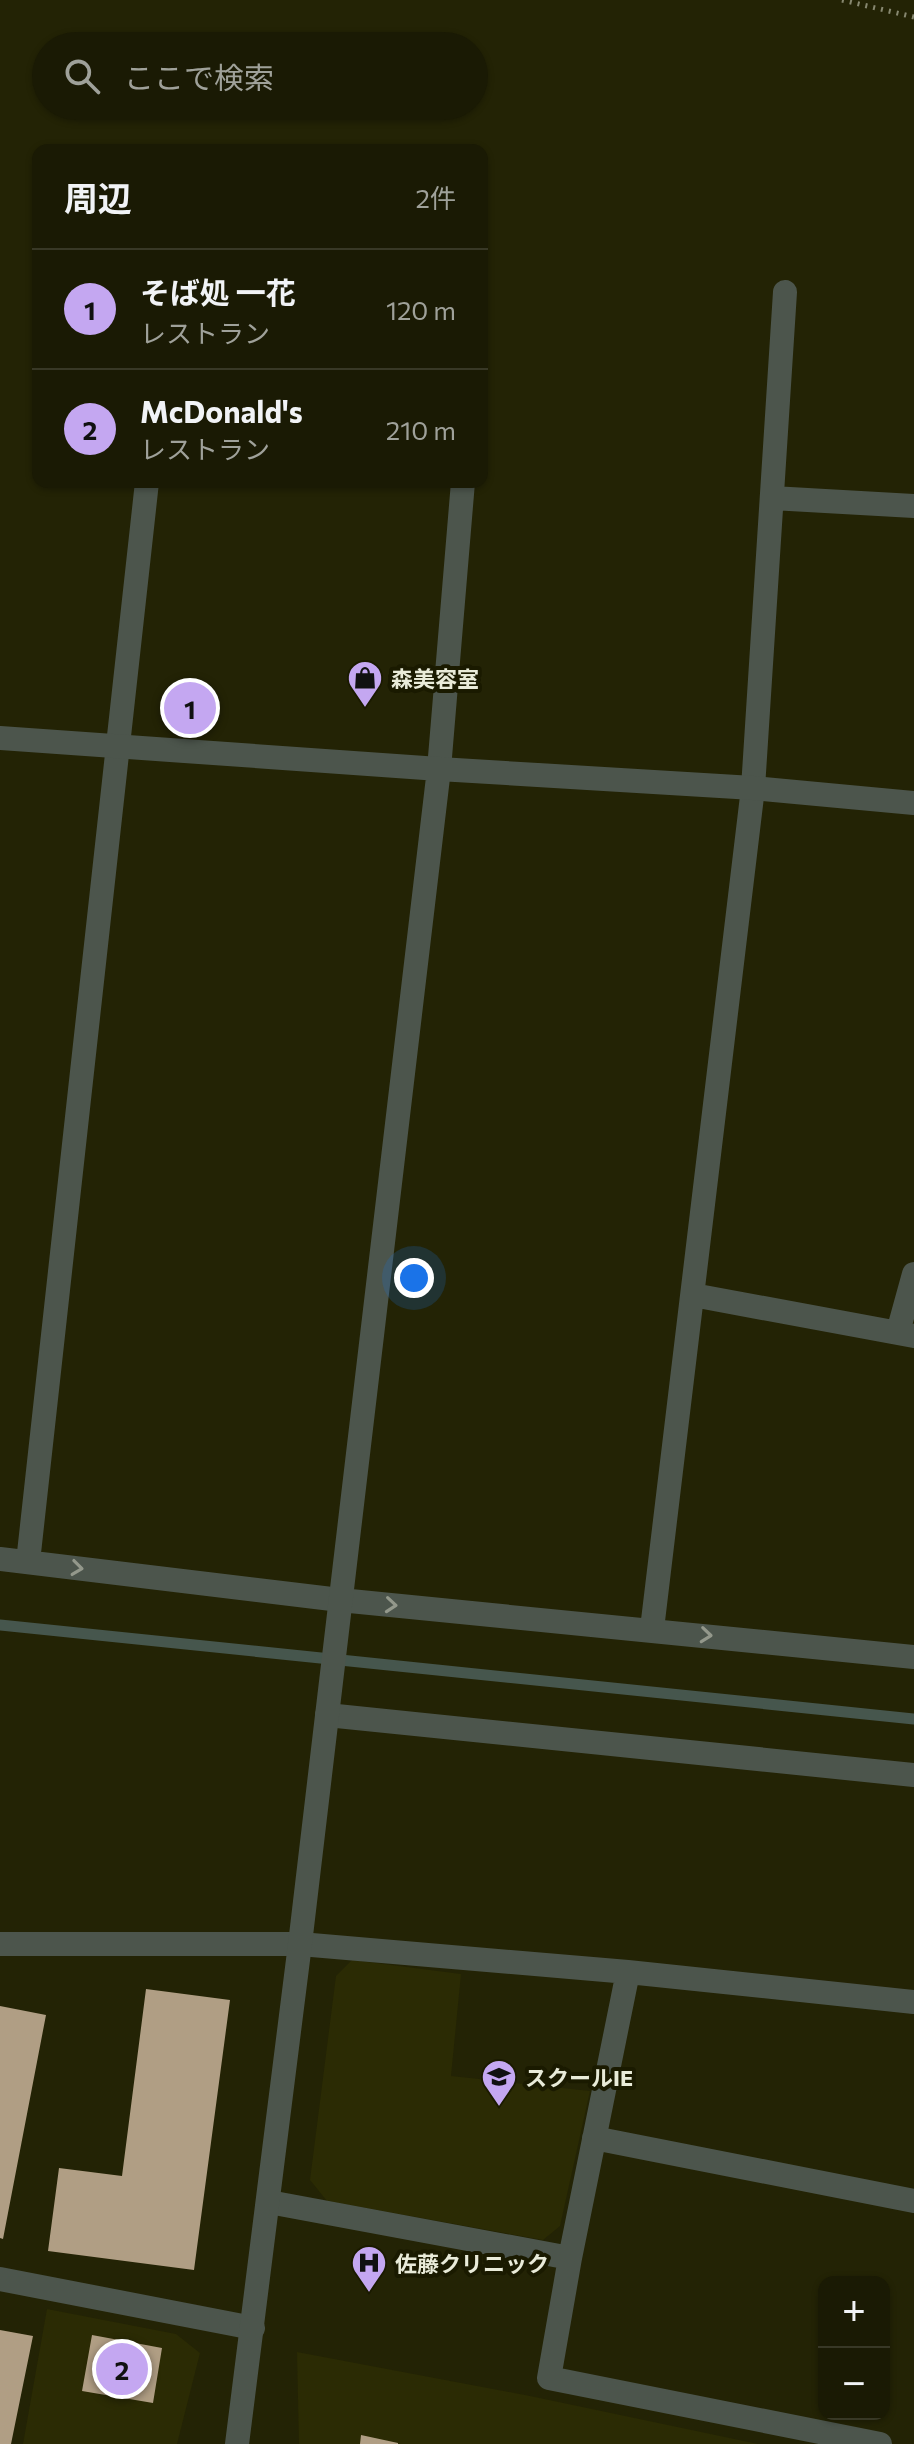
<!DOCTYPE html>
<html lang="ja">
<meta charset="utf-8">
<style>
body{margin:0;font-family:Commissioner,"Noto Sans JP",sans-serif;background:#23230e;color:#f1f3f6}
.controls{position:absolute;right:24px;bottom:24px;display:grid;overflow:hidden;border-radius:16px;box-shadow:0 2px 6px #0004}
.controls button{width:72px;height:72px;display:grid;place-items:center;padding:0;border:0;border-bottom:2px solid #383826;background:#1a1a04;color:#f1f3f6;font:40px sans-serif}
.you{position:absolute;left:414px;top:1278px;width:28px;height:28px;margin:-20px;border:6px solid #fff;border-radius:50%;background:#1a73e8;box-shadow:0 0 0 12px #1a73e833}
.badge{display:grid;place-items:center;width:52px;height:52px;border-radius:50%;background:#c4a7f1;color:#111;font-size:26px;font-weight:700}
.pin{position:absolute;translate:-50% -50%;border:4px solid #fff;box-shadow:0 2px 8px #0006}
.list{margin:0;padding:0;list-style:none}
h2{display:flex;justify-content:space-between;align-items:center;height:104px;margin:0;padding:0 32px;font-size:34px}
h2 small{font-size:26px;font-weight:400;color:#9fa19a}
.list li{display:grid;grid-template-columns:52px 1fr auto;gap:24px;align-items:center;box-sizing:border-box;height:120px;padding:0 32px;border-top:2px solid #383826}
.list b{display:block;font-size:30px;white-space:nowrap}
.list p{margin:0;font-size:26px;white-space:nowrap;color:#9fa19a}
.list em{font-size:26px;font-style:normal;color:#9fa19a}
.icon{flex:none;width:44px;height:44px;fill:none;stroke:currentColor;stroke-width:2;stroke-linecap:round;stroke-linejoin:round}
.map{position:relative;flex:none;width:914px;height:2444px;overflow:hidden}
.search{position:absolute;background:#1a1a04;box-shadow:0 2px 6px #0004;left:32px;top:32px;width:456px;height:88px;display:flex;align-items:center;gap:20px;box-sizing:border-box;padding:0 28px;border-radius:44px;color:#9fa19a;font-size:30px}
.panel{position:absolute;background:#1a1a04;box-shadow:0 2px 6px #0004;left:32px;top:144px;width:456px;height:344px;border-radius:16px}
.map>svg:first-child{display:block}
.built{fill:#2b2b04}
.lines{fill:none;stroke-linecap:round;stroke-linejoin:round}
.stream{stroke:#46564d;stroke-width:11}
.building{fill:#b09e84}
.path{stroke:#878870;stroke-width:5;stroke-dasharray:2 6;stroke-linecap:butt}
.minor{stroke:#4c554c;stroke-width:24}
.tertiary{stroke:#4c554c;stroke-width:24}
.oneway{stroke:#93988b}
.labels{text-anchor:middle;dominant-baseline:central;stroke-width:8;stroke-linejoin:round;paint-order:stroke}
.poi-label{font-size:22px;font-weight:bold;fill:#e9ebd9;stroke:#1a1a00;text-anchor:start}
</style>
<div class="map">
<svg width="914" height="2444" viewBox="0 0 914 2444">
<rect width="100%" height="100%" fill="#232305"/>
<path class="built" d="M 352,1960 L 461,1974 L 451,2076 L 590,2091 L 560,2226 L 543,2240 L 327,2201 L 310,2180 L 336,1976 Z
M 47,2309 L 176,2334 L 200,2353 L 177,2444 L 23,2444 Z
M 297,2352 L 530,2396 L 758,2444 L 299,2444 Z"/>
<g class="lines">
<path class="stream" d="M 0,1625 L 914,1719"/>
</g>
<path class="building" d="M 146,1989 L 230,2000 L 194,2270 L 48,2251 L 59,2168 L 122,2176 Z
M 0,2006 L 46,2015 L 3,2239 L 0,2238 Z
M 0,2330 L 33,2336 L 11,2444 L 0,2444 Z
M 92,2335 L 162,2348 L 153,2403 L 82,2391 Z
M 361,2435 L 398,2443 L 398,2444 L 360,2444 Z"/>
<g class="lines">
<path class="path" d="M 842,0 L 914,17"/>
<path class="minor" d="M 772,498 L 914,506
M 439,769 L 463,482
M 693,1295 L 914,1336
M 898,1332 L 914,1274
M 0,1559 L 340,1600 L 914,1657
M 28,1562 L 147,482
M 652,1629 L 753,788 L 785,292
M 327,1715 L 914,1775
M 0,1944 L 300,1944 L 628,1972 L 914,2002
M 628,1972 L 570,2258 L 549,2378 L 880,2444
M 594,2138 L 914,2201
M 269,2202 L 570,2258
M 0,2279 L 253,2328"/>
<path class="tertiary" d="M 0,738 L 439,769 L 753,788 L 914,803
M 237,2444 L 300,1944 L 439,769"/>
</g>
<defs><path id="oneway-chevron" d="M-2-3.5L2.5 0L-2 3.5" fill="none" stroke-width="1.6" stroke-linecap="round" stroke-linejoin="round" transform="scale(2)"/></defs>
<g class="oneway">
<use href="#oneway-chevron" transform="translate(77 1568) rotate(7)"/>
<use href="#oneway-chevron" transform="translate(391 1605) rotate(5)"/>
<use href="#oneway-chevron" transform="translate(706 1635) rotate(6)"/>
</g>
<defs>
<symbol id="shop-pin" viewBox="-11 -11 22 30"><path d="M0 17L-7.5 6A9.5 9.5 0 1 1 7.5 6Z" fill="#c4a7f1" stroke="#1a1a00"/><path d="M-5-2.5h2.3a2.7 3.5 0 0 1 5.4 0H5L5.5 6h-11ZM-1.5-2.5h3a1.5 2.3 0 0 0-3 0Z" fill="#111"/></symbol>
<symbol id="school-pin" viewBox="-11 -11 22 30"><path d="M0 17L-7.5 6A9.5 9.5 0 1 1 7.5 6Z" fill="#c4a7f1" stroke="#1a1a00"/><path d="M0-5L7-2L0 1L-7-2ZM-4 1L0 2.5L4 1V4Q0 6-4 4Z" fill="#111"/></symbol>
<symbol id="hospital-pin" viewBox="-11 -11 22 30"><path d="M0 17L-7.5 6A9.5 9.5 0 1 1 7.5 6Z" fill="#c4a7f1" stroke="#1a1a00"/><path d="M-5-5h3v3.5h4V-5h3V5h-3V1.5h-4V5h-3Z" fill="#111"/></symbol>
</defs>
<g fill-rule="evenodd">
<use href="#shop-pin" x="345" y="658" width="40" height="54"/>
<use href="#school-pin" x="479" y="2057" width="40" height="54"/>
<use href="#hospital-pin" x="349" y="2243" width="40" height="54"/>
</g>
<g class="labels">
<g class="poi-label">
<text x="391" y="678">森美容室</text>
<text x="525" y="2077">スクールIE</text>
<text x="395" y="2263">佐藤クリニック</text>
</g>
</g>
</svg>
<div class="controls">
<button>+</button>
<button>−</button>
</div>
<div class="you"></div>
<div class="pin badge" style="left:190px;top:708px">1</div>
<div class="pin badge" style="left:122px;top:2369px">2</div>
<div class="search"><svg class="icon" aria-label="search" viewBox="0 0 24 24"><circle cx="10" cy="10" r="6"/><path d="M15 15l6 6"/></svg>ここで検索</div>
<section class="panel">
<h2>周辺<small>2件</small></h2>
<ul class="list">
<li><span class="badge">1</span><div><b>そば処 一花</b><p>レストラン</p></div><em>120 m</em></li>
<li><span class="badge">2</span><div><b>McDonald's</b><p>レストラン</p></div><em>210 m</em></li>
</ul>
</section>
</div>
